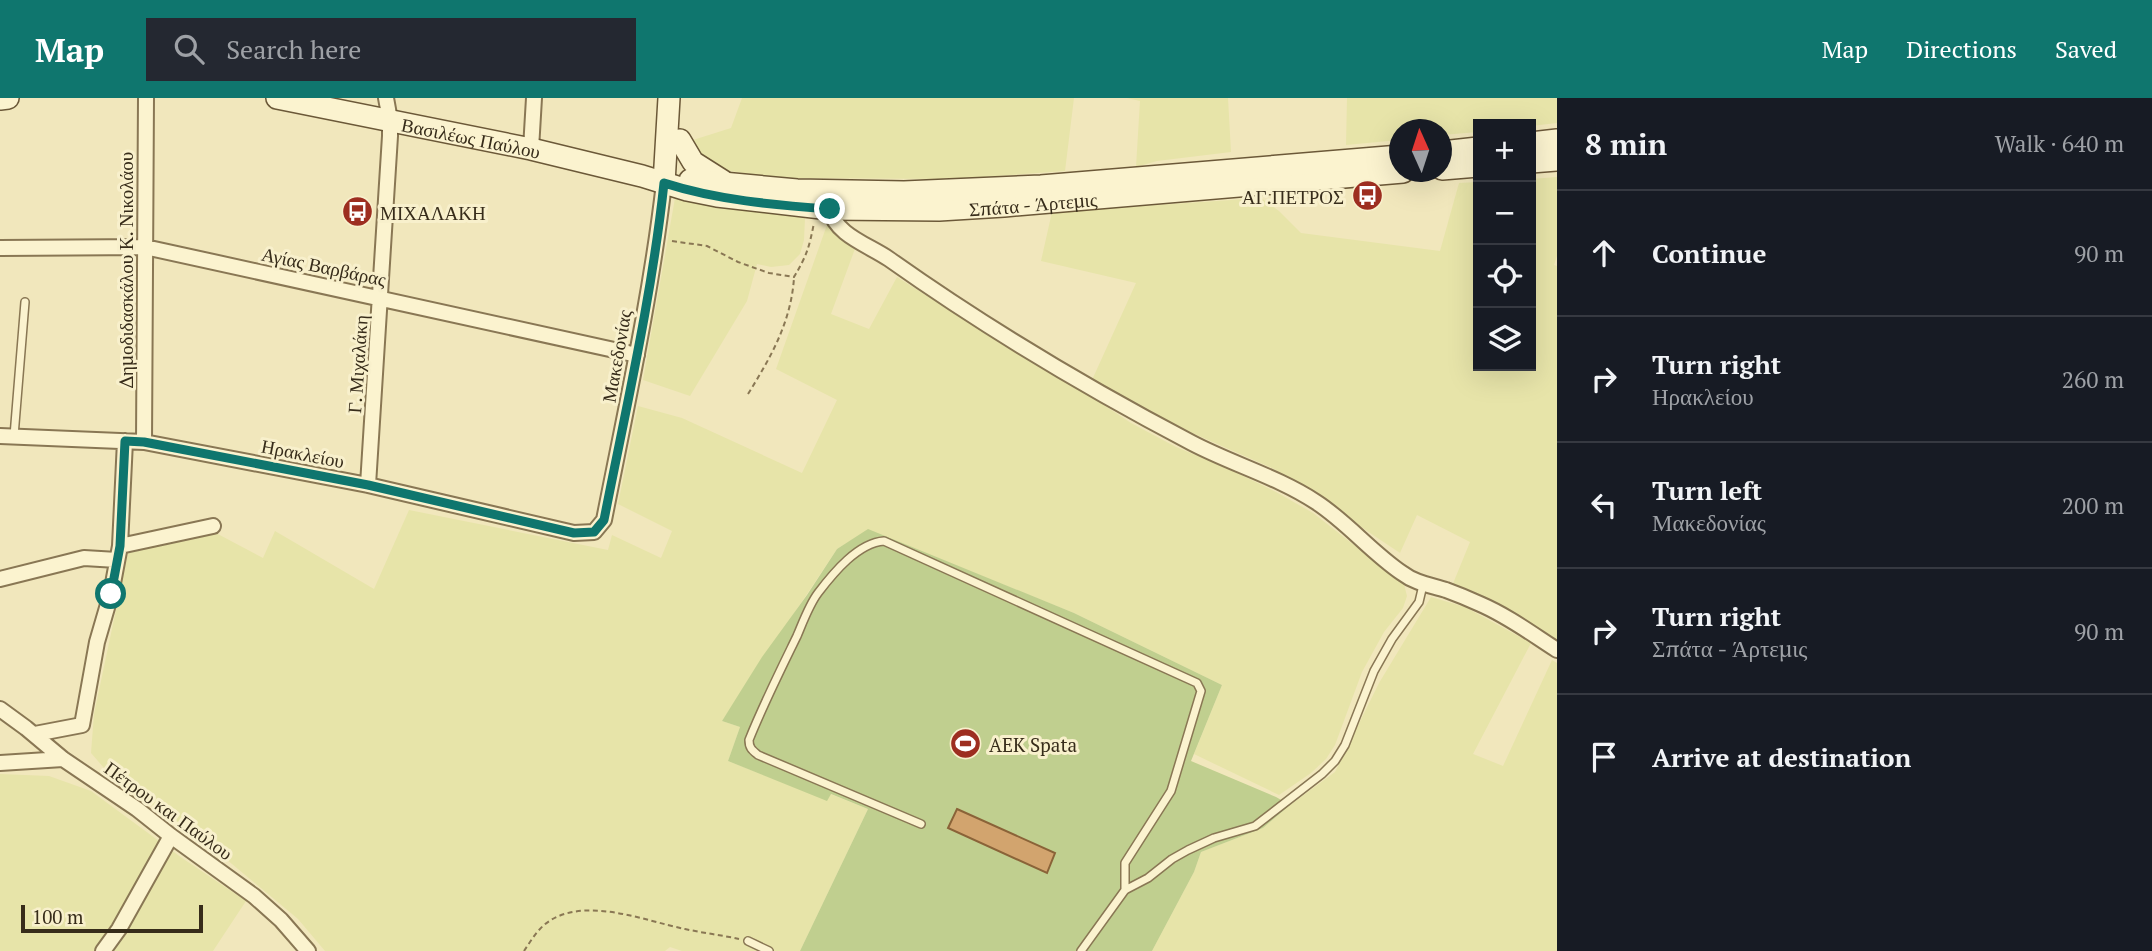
<!DOCTYPE html>
<meta charset="utf-8">
<style>
body{margin:0;font-family:"PT Serif",serif;background:#242831;color:#f1f3f6}
.controls{position:absolute;right:21px;top:21px;display:grid;overflow:hidden;border-radius:0px;box-shadow:0 7px 28px #0002}
.controls button{width:63px;height:63px;display:grid;place-items:center;padding:0;border:0;border-bottom:2px solid #363941;background:#171b24;color:#f1f3f6;font:35px sans-serif}
.compass{position:absolute;left:1389px;top:21px;width:63px;height:63px;border-radius:50%;background:#171b24;box-shadow:0 7px 28px #0002;rotate:357deg}
.scale{position:absolute;left:21px;bottom:18px;width:182px;box-sizing:border-box;padding-left:7px;border:4px solid #372c1a;border-top:0;font-size:19px;line-height:24px;white-space:nowrap;color:#372c1a;-webkit-text-stroke:5px #f8f0cc;paint-order:stroke}
.stop{position:absolute;width:21px;height:21px;margin:-16px;border:5px solid #0f766e;border-radius:50%;background:#fff}
.stop.end{background:#0f766e;border-color:#fff;box-shadow:0 2px 7px #0008}
.list{margin:0;padding:0;list-style:none}
h2{display:flex;justify-content:space-between;align-items:center;height:91px;margin:0;padding:0 28px;font-size:30px}
h2 small{font-size:23px;font-weight:400;color:#9ea1a6}
.list li{display:grid;grid-template-columns:46px 1fr auto;gap:21px;align-items:center;box-sizing:border-box;height:126px;padding:0 28px;border-top:2px solid #363941}
.list b{display:block;font-size:26px;white-space:nowrap}
.list p{margin:0;font-size:23px;white-space:nowrap;color:#9ea1a6}
.list em{font-size:23px;font-style:normal;color:#9ea1a6}
.icon{flex:none;width:38px;height:38px;fill:none;stroke:currentColor;stroke-width:2;stroke-linecap:round;stroke-linejoin:round}
.map{position:relative;flex:none;width:1557px;height:853px;overflow:hidden}
header{display:flex;align-items:center;gap:42px;box-sizing:border-box;height:98px;padding:0 35px;background:#0f766e;color:#fff}
header strong{font-size:33px}
nav{display:flex;gap:38px;margin-inline-start:auto;font-size:24px}
.search{width:490px;height:63px;background:#242831;display:flex;align-items:center;gap:18px;box-sizing:border-box;padding:0 24px;border-radius:0px;color:#9ea1a6;font-size:26px}
main{display:flex}
aside{flex:1;background:#171b24}
.map>svg:first-child{display:block}
.farmland{fill:#e7e4a9}
.green{fill:#c0cf8f}
.building{fill:#d2a46e;stroke:#8a6338;stroke-width:2}
.lines{fill:none;stroke-linecap:round;stroke-linejoin:round}
.lane-casing{stroke:#897754;stroke-width:10}
.street-casing{stroke:#897754;stroke-width:18}
.secondary-casing{stroke:#6b5838;stroke-width:24}
.path{stroke:#897754;stroke-width:2;stroke-dasharray:5 3.5;stroke-linecap:butt}
.lane{stroke:#fbf3cf;stroke-width:7}
.street{stroke:#fbf3cf;stroke-width:14}
.secondary{stroke:#fbf3cf;stroke-width:21}
.route{stroke:#0f766e;stroke-width:9}
.labels{text-anchor:middle;dominant-baseline:central;stroke-width:6;stroke-linejoin:round;paint-order:stroke}
.street-label{font-size:19px;fill:#372c1a;stroke:#f8f0cc}
.poi-label{font-size:19px;fill:#372c1a;stroke:#f8f0cc;text-anchor:start}
</style>
<header>
<strong>Map</strong>
<div class="search"><svg class="icon" aria-label="search" viewBox="0 0 24 24"><circle cx="10" cy="10" r="6"/><path d="M15 15l6 6"/></svg>Search here</div>
<nav><a>Map</a><a>Directions</a><a>Saved</a></nav>
</header>
<main>
<div class="map">
<svg width="1557" height="853" viewBox="0 0 1557 853">
<rect width="100%" height="100%" fill="#f1e7bc"/>
<path class="farmland" d="M 742,0 L 1074,0 L 1065,73 L 954,81 L 781,80 L 723,72 L 706,64 L 698,53 L 693,42 L 731,30 Z
M 1127,0 L 1228,0 L 1231,54 L 1157,63 L 1136,69 L 1140,3 Z
M 1347,0 L 1557,0 L 1557,25 L 1531,28 L 1531,26 L 1478,26 L 1478,34 L 1442,37 L 1442,32 L 1400,32 L 1399,42 L 1346,47 Z
M 1557,79 L 1557,158 L 1554,167 L 1557,168 L 1557,545 L 1452,488 L 1470,444 L 1417,417 L 1400,455 L 1274,371 L 1167,324 L 1092,282 L 1136,185 L 1041,163 L 1052,114 L 1261,100 L 1279,113 L 1301,135 L 1440,153 L 1459,85 L 1478,84 L 1478,268 L 1531,268 L 1531,81 Z
M 675,100 L 721,109 L 805,120 L 804,142 L 800,156 L 789,167 L 771,169 L 757,166 L 747,203 L 690,298 L 643,282 Z
M 828,124 L 856,148 L 831,216 L 869,231 L 897,179 L 1031,264 L 1083,293 L 1131,325 L 1176,349 L 1227,370 L 1276,394 L 1313,415 L 1404,486 L 1407,498 L 1403,510 L 1384,534 L 1362,574 L 1335,647 L 1326,661 L 1311,675 L 1279,697 L 1194,656 L 1222,587 L 1074,515 L 868,432 L 837,451 L 722,623 L 740,629 L 728,663 L 827,702 L 830,696 L 868,711 L 800,853 L 682,853 L 670,849 L 665,853 L 325,853 L 298,821 L 202,741 L 111,678 L 91,655 L 94,616 L 128,455 L 171,440 L 214,434 L 263,460 L 275,433 L 374,491 L 409,412 L 608,452 L 612,437 L 661,460 L 672,433 L 618,406 L 638,308 L 682,320 L 802,375 L 837,302 L 776,271 Z
M 1431,499 L 1465,509 L 1531,545 L 1473,656 L 1503,668 L 1552,562 L 1557,565 L 1557,853 L 1152,853 L 1194,774 L 1201,754 L 1263,730 L 1290,707 L 1335,674 L 1379,585 Z
M 0,676 L 49,678 L 91,693 L 182,760 L 246,803 L 213,853 L 0,853 Z"/>
<path class="green" d="M 868,431 L 1074,515 L 1222,587 L 1191,663 L 1276,699 L 1290,707 L 1263,730 L 1201,754 L 1194,774 L 1152,853 L 800,853 L 868,711 L 831,696 L 827,703 L 728,663 L 740,629 L 722,623 L 762,559 L 807,497 L 837,451 Z"/>
<path class="building" d="M 957,711 L 1055,755 L 1047,775 L 948,730 Z"/>
<g class="lines">
<defs>
<path id="lane" d="M 14,338 L 25,204
M 921,726 L 758,657 C 752,652 749,650 749,642 C 763,607 780,573 797,538 C 803,524 809,507 818,495 C 834,474 858,445 884,443 L 1197,585 L 1201,593 L 1171,693 L 1125,765 L 1125,792
M 748,843 L 769,853
M 1081,853 L 1125,792 L 1148,780 L 1172,761 L 1188,752 L 1214,740 L 1255,728 L 1322,676 L 1335,663 L 1345,647 L 1374,573 L 1392,541 L 1419,504 L 1423,487"/>
<path id="street" d="M 531,51 L 534,0
M 830,111 C 835,137 869,147 889,161 C 985,229 1087,290 1192,345 C 1232,366 1278,379 1316,404 C 1347,424 1371,454 1402,475 C 1415,485 1430,487 1446,492 C 1457,496 1469,501 1480,506 C 1508,518 1532,536 1557,552
M 0,150 L 145,149 L 637,257
M 0,338 L 144,344 L 368,387 L 574,435 L 594,434 L 604,422 C 626,310 651,198 664,85
M 144,344 L 146,0
M 368,387 L 390,38 L 390,22 L 386,0
M 120,448 L 213,428
M 0,481 L 84,460 L 117,462
M 0,611 L 26,630 L 63,661 L 137,711 L 171,738 L 254,798 L 281,822 L 308,853
M 35,636 L 82,627 L 97,544 L 111,496 L 120,448 L 125,343
M 0,665 L 63,661
M 103,853 L 119,831 L 171,738"/>
<g id="secondary">
<path id="s1" d="M 277,0 L 531,51 L 642,78 L 687,92 L 717,98 L 830,111 L 939,112 L 1004,108 L 1403,74"/>
<path d="M 0,1 L 8,0"/>
<path d="M 680,42 L 693,64 L 723,83"/>
<path d="M 1531,45 L 1557,42"/>
<path d="M 1442,54 L 1478,50"/>
<path d="M 1531,64 L 1557,62"/>
<path d="M 1442,71 L 1478,68"/>
<path d="M 690,82 L 797,92 L 904,94 L 1041,88 L 1400,58"/>
<path d="M 664,85 L 669,0"/>
</g>
</defs>
<use href="#lane" class="lane-casing"/>
<use href="#street" class="street-casing"/>
<use href="#secondary" class="secondary-casing"/>
<path class="path" d="M 672,143 L 707,148 L 738,164 L 769,175 L 794,179 C 807,157 809,150 814,125
M 748,296 C 771,259 791,224 794,180
M 524,853 C 530,844 536,834 544,827 C 581,796 645,823 685,831 C 703,835 721,837 739,841"/>
<use href="#lane" class="lane"/>
<use href="#street" class="street"/>
<use href="#secondary" class="secondary"/>
</g>
<g class="lines">
<path class="route" d="M 111,496 L 120,448 L 125,343 L 144,344 L 368,387 L 574,435 L 594,434 L 604,422 C 626,310 652,198 664,85 C 717,102 774,107 830,111"/>
</g>
<defs>
<symbol id="bus-disc" viewBox="-11 -11 22 22"><circle r="9.5" fill="#9d2e20" stroke="#f8f0cc"/><path d="M-5-6H5V4H4V6H2V4H-2V6H-4V4H-5ZM-3.5-4V0h7V-4ZM-3.5 1.2v1.5H-2V1.2ZM2 1.2v1.5H3.5V1.2Z" fill="#fff"/></symbol>
<symbol id="stadium-disc" viewBox="-11 -11 22 22"><circle r="9.5" fill="#9d2e20" stroke="#f8f0cc"/><path d="M0-5a6.5 5 0 1 0 0 10a6.5 5 0 1 0 0-10ZM-3.5-1.8h7v3.6h-7Z" fill="#fff"/></symbol>
</defs>
<g fill-rule="evenodd">
<use href="#bus-disc" x="1350" y="80" width="35" height="35"/>
<use href="#bus-disc" x="340" y="96" width="35" height="35"/>
<use href="#stadium-disc" x="948" y="628" width="35" height="35"/>
</g>
<g class="labels">
<g class="street-label">
<text stroke="none"><textPath href="#s1" startOffset="198">Βασιλέως Παύλου</textPath></text>
<text stroke="none"><textPath href="#s1" startOffset="768">Σπάτα - Άρτεμις</textPath></text>
<text transform="translate(324 168) rotate(12)">Αγίας Βαρβάρας</text>
<text transform="translate(125 172) rotate(-90)">Δημοδιδασκάλου Κ. Νικολάου</text>
<text transform="translate(616 258) rotate(-80)">Μακεδονίας</text>
<text transform="translate(357 266) rotate(-86)">Γ. Μιχαλάκη</text>
<text transform="translate(303 355) rotate(11)">Ηρακλείου</text>
<text transform="translate(169 712) rotate(36)">Πέτρου και Παύλου</text>
</g>
<g class="poi-label">
<text x="1344" y="98" text-anchor="end">ΑΓ.ΠΕΤΡΟΣ</text>
<text x="380" y="114">ΜΙΧΑΛΑΚΗ</text>
<text x="989" y="646">AEK Spata</text>
</g>
</g>
</svg>
<div class="controls">
<button>+</button>
<button>−</button>
<button><svg class="icon" aria-label="locate" viewBox="0 0 24 24"><circle cx="12" cy="12" r="6"/><path d="M12 2v4M12 18v4M2 12h4M18 12h4"/></svg></button>
<button><svg class="icon" aria-label="layers" viewBox="0 0 24 24"><path d="M12 4l9 5-9 5-9-5zM3 14l9 5 9-5"/></svg></button>
</div>
<svg class="compass" viewBox="-18 -18 36 36"><path d="M0-13l5 13h-10z" fill="#e53935"/><path d="M0 13l5-13h-10z" fill="#9ea1a6"/></svg>
<div class="scale">100 m</div>
<div class="stop" style="left:111px;top:496px"></div>
<div class="stop end" style="left:830px;top:111px"></div>
</div>
<aside>
<h2>8 min<small>Walk · 640 m</small></h2>
<ul class="list">
<li><svg class="icon" aria-label="ahead" viewBox="0 0 24 24"><path d="M12 20V5M6 11l6-6 6 6"/></svg><div><b>Continue</b></div><em>90 m</em></li>
<li><svg class="icon" aria-label="right" viewBox="0 0 24 24"><path d="M7 20v-9h11M14 6l5 5-5 5"/></svg><div><b>Turn right</b><p>Ηρακλείου</p></div><em>260 m</em></li>
<li><svg class="icon" aria-label="left" viewBox="0 0 24 24"><path d="M17 20v-9H6M10 6l-5 5 5 5"/></svg><div><b>Turn left</b><p>Μακεδονίας</p></div><em>200 m</em></li>
<li><svg class="icon" aria-label="right" viewBox="0 0 24 24"><path d="M7 20v-9h11M14 6l5 5-5 5"/></svg><div><b>Turn right</b><p>Σπάτα - Άρτεμις</p></div><em>90 m</em></li>
<li><svg class="icon" aria-label="arrive" viewBox="0 0 24 24"><path d="M6 21V4h12l-3 4 3 4H6"/></svg><div><b>Arrive at destination</b></div></li>
</ul>
</aside>
</main>
